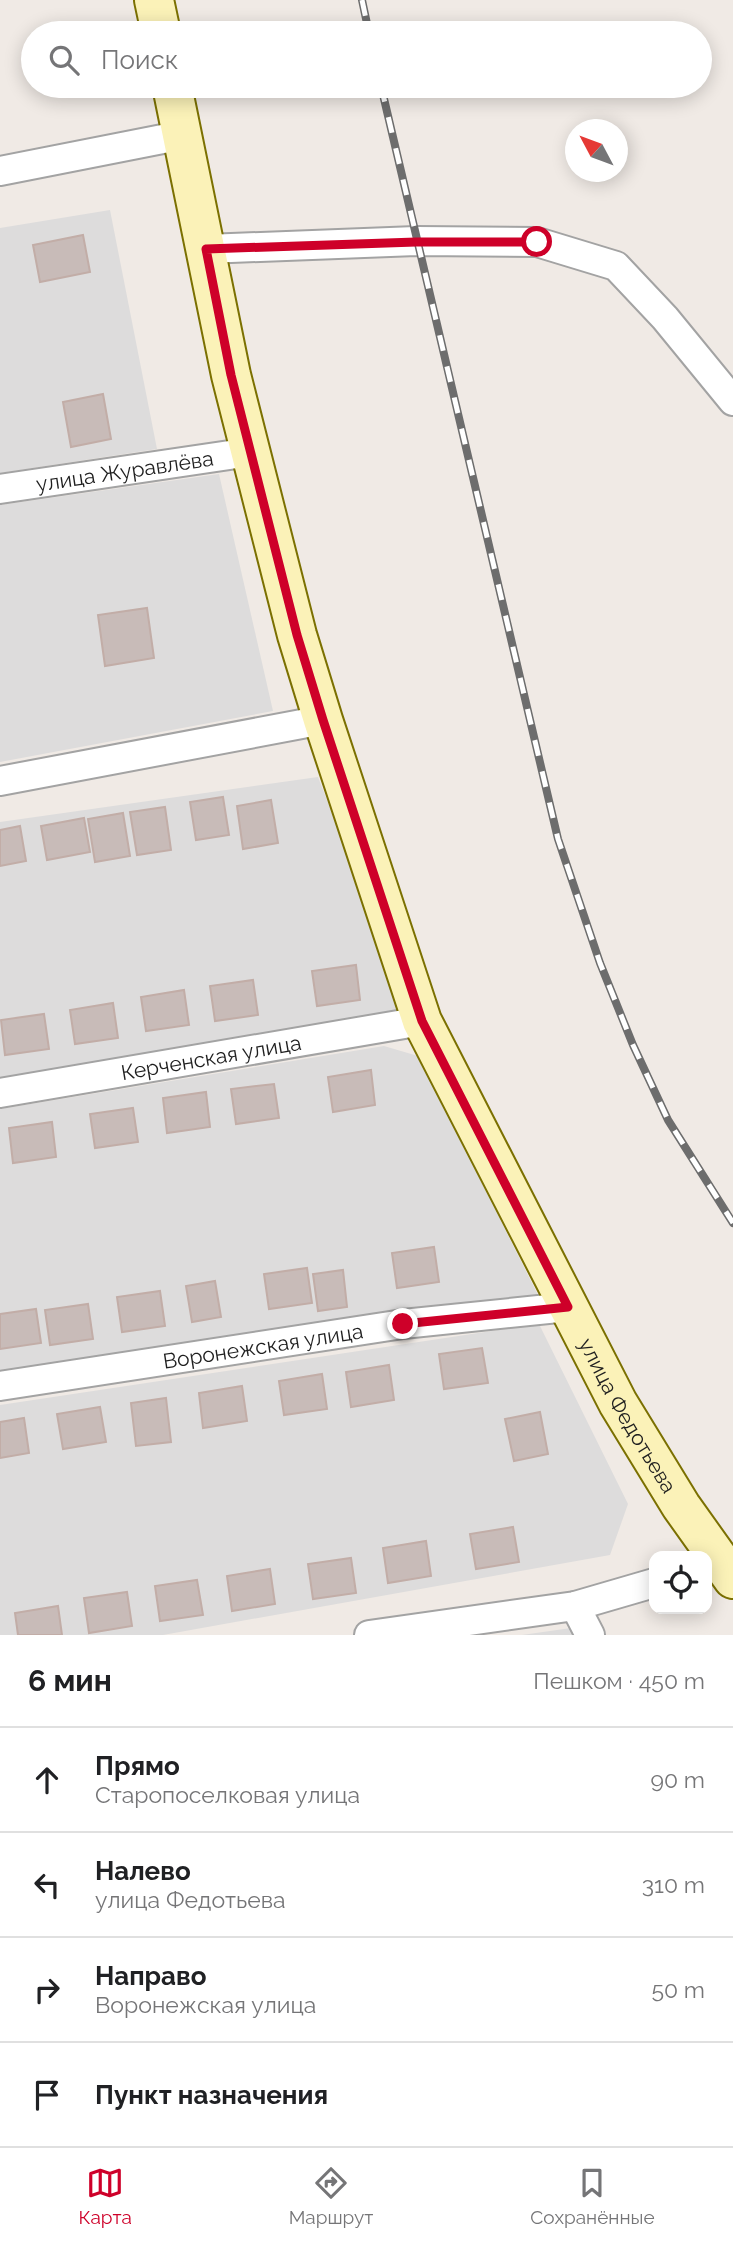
<!DOCTYPE html>
<html lang="ru">
<meta charset="utf-8">
<style>
body{margin:0;font-family:Raleway,sans-serif;background:#f6f6f6;color:#202124}
.controls{position:absolute;right:21px;bottom:21px;display:grid;overflow:hidden;border-radius:14px;box-shadow:0 4px 18px #0003}
.controls button{width:63px;height:63px;display:grid;place-items:center;padding:0;border:0;border-bottom:2px solid #e0e0e0;background:#fff;color:#202124;font:35px sans-serif}
.compass{position:absolute;left:565px;top:119px;width:63px;height:63px;border-radius:50%;background:#fff;box-shadow:0 4px 18px #0003;rotate:311deg}
.stop{position:absolute;width:21px;height:21px;margin:-16px;border:5px solid #ce0029;border-radius:50%;background:#fff}
.stop.end{background:#ce0029;border-color:#fff;box-shadow:0 2px 7px #0008}
.list{margin:0;padding:0;list-style:none}
h2{display:flex;justify-content:space-between;align-items:center;height:91px;margin:0;padding:0 28px;font-size:30px}
h2 small{font-size:23px;font-weight:400;color:#757577}
.list li{display:grid;grid-template-columns:46px 1fr auto;gap:21px;align-items:center;box-sizing:border-box;height:105px;padding:0 28px;border-top:2px solid #e0e0e0}
.list b{display:block;font-size:26px;white-space:nowrap}
.list p{margin:0;font-size:23px;white-space:nowrap;color:#757577}
.list em{font-size:23px;font-style:normal;color:#757577}
.icon{flex:none;width:38px;height:38px;fill:none;stroke:currentColor;stroke-width:2;stroke-linecap:round;stroke-linejoin:round}
.map{position:relative;flex:none;width:733px;height:1635px;overflow:hidden}
.search{position:absolute;background:#fff;box-shadow:0 4px 18px #0003;left:21px;right:21px;top:21px;height:77px;display:flex;align-items:center;gap:18px;box-sizing:border-box;padding:0 24px;border-radius:38px;color:#757577;font-size:26px}
.sheet{height:511px;background:#fff}
nav{display:flex;justify-content:space-around;align-items:center;box-sizing:border-box;height:98px;border-top:2px solid #e0e0e0;background:#fff;font-size:19px;color:#757577}
nav a{display:grid;justify-items:center;gap:4px}
nav .on{color:#ce0029}
.map>svg:first-child{display:block}
.residential{fill:#dddcdc}
.building{fill:#c8bbb8;stroke:#c2ada7;stroke-width:2}
.lines{fill:none;stroke-linecap:round;stroke-linejoin:round}
.street-casing{stroke:#a3a3a3;stroke-width:32}
.secondary-casing{stroke:#7b7001;stroke-width:42}
.street{stroke:#fff;stroke-width:28}
.secondary{stroke:#fbf2b8;stroke-width:38}
.rail-casing{stroke:#6d6d6d;stroke-width:8}
.rail{stroke:#fff;stroke-width:5;stroke-dasharray:16;stroke-linecap:butt}
.route{stroke:#ce0029;stroke-width:9}
.labels{text-anchor:middle;dominant-baseline:central;stroke-width:7;stroke-linejoin:round;paint-order:stroke}
.street-label{font-size:21px;fill:#1f1f1f;stroke:#fff}
</style>
<div class="map">
<svg width="733" height="1635" viewBox="0 0 733 1635">
<rect width="100%" height="100%" fill="#f0eae5"/>
<path class="residential" d="M 110,210 L 157,449 L 0,473 L 0,228 Z
M 219,474 L 273,711 L 0,762 L 0,505 Z
M 318,777 L 411,1016 L 0,1090 L 0,822 Z
M 384,1046 L 418,1056 L 538,1295 L 0,1375 L 0,1109 Z
M 539,1324 L 628,1504 L 610,1555 L 163,1635 L 0,1635 L 0,1405 Z
M 571,1628 L 575,1635 L 522,1635 Z"/>
<path class="building" d="M 83,235 L 90,272 L 40,282 L 33,245 Z
M 103,394 L 111,439 L 71,447 L 63,402 Z
M 147,608 L 154,658 L 105,666 L 98,615 Z
M 223,797 L 229,835 L 196,840 L 190,802 Z
M 271,800 L 278,843 L 243,849 L 237,806 Z
M 165,807 L 171,850 L 137,855 L 130,812 Z
M 123,813 L 130,856 L 95,862 L 88,819 Z
M 84,818 L 90,852 L 47,860 L 41,826 Z
M 20,826 L 26,861 L 0,866 L 0,830 Z
M 356,965 L 360,1000 L 317,1006 L 312,971 Z
M 253,980 L 258,1015 L 215,1021 L 210,986 Z
M 184,990 L 189,1025 L 146,1031 L 141,997 Z
M 113,1003 L 118,1038 L 75,1044 L 70,1010 Z
M 44,1014 L 49,1049 L 5,1055 L 1,1020 Z
M 371,1070 L 375,1105 L 333,1112 L 328,1077 Z
M 274,1084 L 279,1118 L 236,1124 L 231,1089 Z
M 206,1092 L 210,1127 L 167,1133 L 163,1098 Z
M 133,1108 L 138,1142 L 95,1148 L 90,1114 Z
M 52,1122 L 56,1157 L 13,1163 L 9,1128 Z
M 434,1247 L 439,1282 L 397,1288 L 392,1253 Z
M 307,1268 L 312,1303 L 269,1309 L 264,1274 Z
M 343,1270 L 347,1307 L 318,1311 L 313,1274 Z
M 215,1281 L 221,1317 L 192,1322 L 186,1286 Z
M 160,1291 L 165,1326 L 122,1332 L 117,1297 Z
M 88,1304 L 93,1339 L 50,1345 L 45,1310 Z
M 36,1309 L 41,1343 L 0,1349 L 0,1314 Z
M 482,1348 L 488,1383 L 444,1389 L 439,1354 Z
M 389,1365 L 394,1400 L 351,1407 L 346,1372 Z
M 322,1374 L 327,1409 L 284,1415 L 279,1381 Z
M 242,1386 L 247,1421 L 203,1428 L 199,1393 Z
M 166,1398 L 171,1442 L 136,1446 L 131,1403 Z
M 100,1407 L 106,1442 L 63,1449 L 57,1414 Z
M 540,1412 L 548,1454 L 514,1461 L 505,1419 Z
M 24,1418 L 29,1453 L 0,1458 L 0,1422 Z
M 513,1527 L 519,1562 L 476,1569 L 470,1534 Z
M 426,1541 L 431,1576 L 388,1583 L 383,1548 Z
M 351,1558 L 356,1593 L 313,1599 L 308,1564 Z
M 270,1569 L 275,1604 L 232,1611 L 227,1576 Z
M 197,1580 L 203,1615 L 160,1621 L 155,1586 Z
M 127,1592 L 132,1626 L 89,1633 L 84,1598 Z
M 58,1606 L 62,1635 L 18,1635 L 15,1613 Z"/>
<g class="lines">
<defs>
<g id="street">
<path d="M 0,171 L 183,135"/>
<path d="M 206,249 L 416,241 L 537,242 L 616,266 L 665,318 L 733,401"/>
<path id="s1" d="M 0,489 L 250,452"/>
<path d="M 0,781 L 323,720"/>
<path id="s2" d="M 0,1093 L 422,1021"/>
<path id="s3" d="M 0,1386 L 403,1324 L 568,1307"/>
<path d="M 575,1606 L 590,1635"/>
<path d="M 369,1635 L 575,1606 L 654,1583"/>
</g>
<g id="secondary">
<path d="M 154,0 L 161,33"/>
<path id="s4" d="M 172,86 L 231,375 L 297,635 L 323,720 L 422,1021 L 618,1403 L 681,1506 L 733,1579"/>
</g>
</defs>
<use href="#street" class="street-casing"/>
<use href="#secondary" class="secondary-casing"/>
<use href="#street" class="street"/>
<use href="#secondary" class="secondary"/>
<defs>
<path id="rail" d="M 362,0 L 369,33
M 381,86 L 558,839 L 600,963 L 633,1045 L 668,1120 L 733,1223"/>
</defs>
<use href="#rail" class="rail-casing"/>
<use href="#rail" class="rail"/>
</g>
<g class="lines">
<path class="route" d="M 403,1324 L 568,1307 L 422,1021 L 323,720 L 297,635 L 231,375 L 206,249 L 416,242 L 537,242"/>
</g>
<g class="labels">
<g class="street-label">
<text stroke="none"><textPath href="#s1" startOffset="126">улица Журавлёва</textPath></text>
<text stroke="none"><textPath href="#s2" startOffset="214">Керченская улица</textPath></text>
<text stroke="none"><textPath href="#s3" startOffset="266">Воронежская улица</textPath></text>
<text stroke="none"><textPath href="#s4" startOffset="1414">улица Федотьева</textPath></text>
</g>
</g>
</svg>
<div class="controls">
<button><svg class="icon" aria-label="locate" viewBox="0 0 24 24"><circle cx="12" cy="12" r="6"/><path d="M12 2v4M12 18v4M2 12h4M18 12h4"/></svg></button>
</div>
<svg class="compass" viewBox="-18 -18 36 36"><path d="M0-13l5 13h-10z" fill="#e53935"/><path d="M0 13l5-13h-10z" fill="#757577"/></svg>
<div class="stop" style="left:537px;top:242px"></div>
<div class="stop end" style="left:403px;top:1324px"></div>
<div class="search"><svg class="icon" aria-label="search" viewBox="0 0 24 24"><circle cx="10" cy="10" r="6"/><path d="M15 15l6 6"/></svg>Поиск</div>
</div>
<section class="sheet">
<h2>6 мин<small>Пешком · 450 m</small></h2>
<ul class="list">
<li><svg class="icon" aria-label="ahead" viewBox="0 0 24 24"><path d="M12 20V5M6 11l6-6 6 6"/></svg><div><b>Прямо</b><p>Старопоселковая улица</p></div><em>90 m</em></li>
<li><svg class="icon" aria-label="left" viewBox="0 0 24 24"><path d="M17 20v-9H6M10 6l-5 5 5 5"/></svg><div><b>Налево</b><p>улица Федотьева</p></div><em>310 m</em></li>
<li><svg class="icon" aria-label="right" viewBox="0 0 24 24"><path d="M7 20v-9h11M14 6l5 5-5 5"/></svg><div><b>Направо</b><p>Воронежская улица</p></div><em>50 m</em></li>
<li><svg class="icon" aria-label="arrive" viewBox="0 0 24 24"><path d="M6 21V4h12l-3 4 3 4H6"/></svg><div><b>Пункт назначения</b></div></li>
</ul>
</section>
<nav>
<a class="on"><svg class="icon" aria-label="map" viewBox="0 0 24 24"><path d="M3 6l6-2 6 2 6-2v14l-6 2-6-2-6 2zM9 4v14M15 6v14"/></svg>Карта</a>
<a><svg class="icon" aria-label="directions" viewBox="0 0 24 24"><path d="M12 3l9 9-9 9-9-9zM9 14v-3h6M13 9l2 2-2 2"/></svg>Маршрут</a>
<a><svg class="icon" aria-label="saved" viewBox="0 0 24 24"><path d="M7 4h10v16l-5-4-5 4z"/></svg>Сохранённые</a>
</nav>
